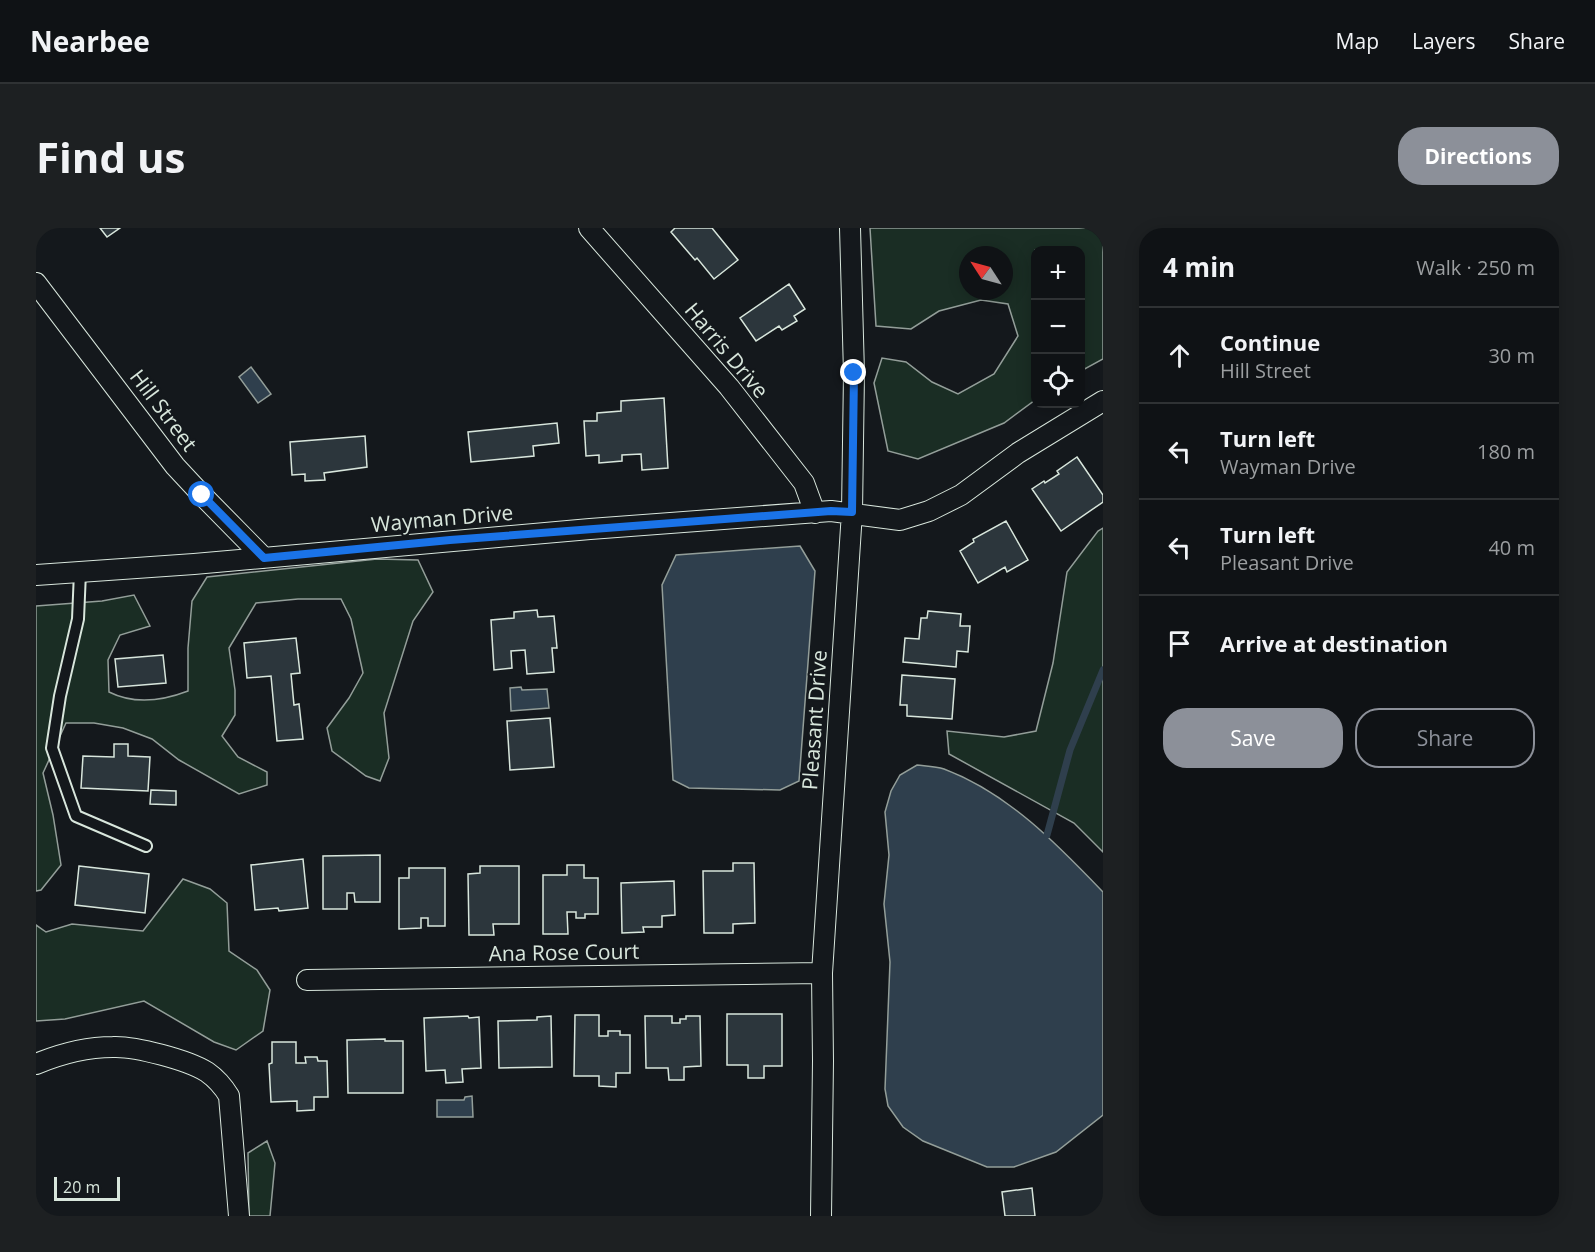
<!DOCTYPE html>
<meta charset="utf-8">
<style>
body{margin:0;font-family:"Open Sans",sans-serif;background:#1d2022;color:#f1f3f6}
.controls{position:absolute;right:18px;top:18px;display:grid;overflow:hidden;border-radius:12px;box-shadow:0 3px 15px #0003}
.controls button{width:54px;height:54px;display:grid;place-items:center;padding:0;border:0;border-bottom:2px solid #2f3234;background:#0f1215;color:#f1f3f6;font:30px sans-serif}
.compass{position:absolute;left:923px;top:18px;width:54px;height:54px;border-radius:50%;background:#0f1215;box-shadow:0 3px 15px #0003;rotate:306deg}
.scale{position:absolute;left:18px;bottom:15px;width:66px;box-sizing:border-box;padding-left:6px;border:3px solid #d8e6dc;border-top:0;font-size:16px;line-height:21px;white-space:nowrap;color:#d8e6dc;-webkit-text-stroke:4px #14181c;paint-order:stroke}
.stop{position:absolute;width:18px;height:18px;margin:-14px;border:4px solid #1a73e8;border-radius:50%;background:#fff}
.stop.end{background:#1a73e8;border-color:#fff;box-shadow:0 2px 6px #0008}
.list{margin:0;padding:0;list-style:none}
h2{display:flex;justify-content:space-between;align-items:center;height:78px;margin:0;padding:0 24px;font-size:26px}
h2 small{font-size:20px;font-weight:400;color:#9b9ea0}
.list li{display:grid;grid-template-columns:39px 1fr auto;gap:18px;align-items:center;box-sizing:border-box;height:96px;padding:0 24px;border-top:2px solid #2f3234}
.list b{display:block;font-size:22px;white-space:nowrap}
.list p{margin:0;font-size:20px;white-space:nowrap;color:#9b9ea0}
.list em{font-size:20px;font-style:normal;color:#9b9ea0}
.actions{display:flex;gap:12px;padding:18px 24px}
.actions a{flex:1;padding:14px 0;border:2px solid #8c9099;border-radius:24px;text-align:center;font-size:21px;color:#8c9099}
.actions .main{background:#8c9099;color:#fff}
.icon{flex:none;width:33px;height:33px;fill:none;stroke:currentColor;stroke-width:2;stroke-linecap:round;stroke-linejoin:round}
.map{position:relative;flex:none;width:1067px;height:988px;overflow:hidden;border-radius:24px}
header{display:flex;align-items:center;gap:36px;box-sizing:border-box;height:84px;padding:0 30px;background:#0f1215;border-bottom:2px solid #2f3234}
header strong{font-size:28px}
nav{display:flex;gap:33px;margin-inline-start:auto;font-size:21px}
.intro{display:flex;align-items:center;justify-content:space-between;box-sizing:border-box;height:144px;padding:0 36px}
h1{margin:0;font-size:42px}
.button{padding:15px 27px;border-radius:24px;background:#8c9099;color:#fff;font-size:21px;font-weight:700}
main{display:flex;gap:36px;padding:0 36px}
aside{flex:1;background:#0f1215;border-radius:24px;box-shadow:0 3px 15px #0003}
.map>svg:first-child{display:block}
.green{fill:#1a2d24;stroke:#939e99;stroke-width:1.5;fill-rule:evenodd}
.water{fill:#2f3f4d;stroke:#939e99;stroke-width:1.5}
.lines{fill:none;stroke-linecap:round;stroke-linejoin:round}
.stream{stroke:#2f3f4d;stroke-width:7}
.building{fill:#2c363c;stroke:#d8e6dc;stroke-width:1.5}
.lane-casing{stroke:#d8e6dc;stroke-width:14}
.street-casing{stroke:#d8e6dc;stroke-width:22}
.lane{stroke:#14181c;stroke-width:10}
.street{stroke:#14181c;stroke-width:20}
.route{stroke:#1a73e8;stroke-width:8}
.labels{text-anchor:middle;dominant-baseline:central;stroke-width:4.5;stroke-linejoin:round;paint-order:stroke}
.street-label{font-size:21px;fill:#d8e6dc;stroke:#14181c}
</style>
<header>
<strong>Nearbee</strong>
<nav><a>Map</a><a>Layers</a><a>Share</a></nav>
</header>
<div class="intro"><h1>Find us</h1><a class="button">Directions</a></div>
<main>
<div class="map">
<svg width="1067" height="988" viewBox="0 0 1067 988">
<rect width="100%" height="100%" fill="#14181c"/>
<path class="green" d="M 834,0 L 1067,0 L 1067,131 L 1045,143 L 1044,22 L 999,22 L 999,172 L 968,195 L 882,231 L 852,223 L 838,155 L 846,130 L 870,134 L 896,154 L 922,166 L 958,146 L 982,108 L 972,76 L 945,72 L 903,83 L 875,101 L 840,98 ZM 932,27 L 968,27 L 968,63 L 932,63 Z
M 1067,300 L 1067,624 L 1038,595 L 913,526 L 911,503 L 968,509 L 1000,503 L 1017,435 L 1031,344 L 1062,303 Z
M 341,331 L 382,332 L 397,364 L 377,393 L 348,485 L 353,530 L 344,553 L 330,548 L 296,523 L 291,500 L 313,470 L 327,445 L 315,391 L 305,371 L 262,371 L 220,375 L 193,420 L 199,462 L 199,487 L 186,508 L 202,529 L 231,544 L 231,557 L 203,566 L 143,532 L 116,511 L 87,500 L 58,495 L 30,495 L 7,545 L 17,587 L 25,637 L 5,662 L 0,663 L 0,378 L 66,373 L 98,367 L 114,398 L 84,407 L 72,432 L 73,464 C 99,477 126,473 152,463 L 152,420 L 156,373 L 171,349 Z
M 147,651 L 174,661 L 191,675 L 193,723 L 221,742 L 234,762 L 227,803 L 200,822 L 178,814 L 108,773 L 29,791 L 0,793 L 0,697 L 10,704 L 36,696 L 107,703 Z
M 231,913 L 239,935 L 234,988 L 213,988 L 212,925 Z"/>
<path class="water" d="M 215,139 L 235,166 L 222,175 L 203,149 Z
M 764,318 L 779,343 L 763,553 L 744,562 L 653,560 L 637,552 L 626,357 L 640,327 Z
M 485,459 L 486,462 L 511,461 L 513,480 L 475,483 L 474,460 Z
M 881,537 C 890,538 900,538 908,541 C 972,565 1021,616 1067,664 L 1067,887 L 1020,924 L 978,939 L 951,939 L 887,913 L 867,899 L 852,878 L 849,861 L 854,734 L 848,676 L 853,627 L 849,584 L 855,563 L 864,547 Z
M 436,868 L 437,889 L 401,889 L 401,872 L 428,872 L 429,869 Z"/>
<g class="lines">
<path class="stream" d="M 1011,607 L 1034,522 L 1067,442"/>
</g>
<path class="building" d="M 64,0 L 84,0 L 71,9 Z
M 639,0 L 676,0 L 702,32 L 678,51 L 661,30 L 659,32 L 635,4 Z
M 753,56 L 769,81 L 758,88 L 761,93 L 746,102 L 743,98 L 720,113 L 704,90 Z
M 628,170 L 632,240 L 606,242 L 605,226 L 586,227 L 586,233 L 563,235 L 563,227 L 550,228 L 548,193 L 561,193 L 561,185 L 585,183 L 585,173 Z
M 521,195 L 523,215 L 497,218 L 498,228 L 435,234 L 432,204 Z
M 329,208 L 331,239 L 288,245 L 289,252 L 269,253 L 269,246 L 256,247 L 254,214 Z
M 1041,229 L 1067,267 L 1067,274 L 1025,303 L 996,261 L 1008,253 L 1009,255 L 1023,246 L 1021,243 Z
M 970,293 L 992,332 L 971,344 L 969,339 L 942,355 L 924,323 L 938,314 L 937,311 Z
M 501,382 L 502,389 L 518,388 L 521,420 L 516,420 L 518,444 L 491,446 L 489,422 L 475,423 L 476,440 L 458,442 L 455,392 L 478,390 L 478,384 Z
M 892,383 L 925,386 L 924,398 L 934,398 L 932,424 L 921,423 L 920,439 L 867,434 L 869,410 L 883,411 L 885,390 L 891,390 Z
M 260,410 L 264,445 L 255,446 L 258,477 L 263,476 L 267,511 L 241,513 L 235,448 L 211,450 L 208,415 Z
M 127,427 L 130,455 L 82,459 L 79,431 Z
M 866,447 L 919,451 L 916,491 L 871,488 L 871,477 L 864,477 Z
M 514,490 L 518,539 L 474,542 L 471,493 Z
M 78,516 L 92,516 L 92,528 L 114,529 L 112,563 L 45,560 L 47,528 L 78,529 Z
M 115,562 L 140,563 L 140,577 L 114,576 Z
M 344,627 L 344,674 L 319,674 L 318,665 L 311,665 L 311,681 L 287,681 L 287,628 Z
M 267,631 L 272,680 L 243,683 L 242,680 L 219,682 L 215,637 Z
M 697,635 L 718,635 L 719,695 L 697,696 L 697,705 L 668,705 L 667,643 L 697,643 Z
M 531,637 L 548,637 L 548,650 L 562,650 L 562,686 L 549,686 L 549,690 L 540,690 L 540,684 L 531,684 L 532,706 L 507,706 L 507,647 L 531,647 Z
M 43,638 L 113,646 L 109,685 L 39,677 Z
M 444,638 L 483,638 L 483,696 L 457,696 L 458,707 L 433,707 L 432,646 L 444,645 Z
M 373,640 L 409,640 L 409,698 L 392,698 L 392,690 L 385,690 L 385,700 L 363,701 L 363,650 L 373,650 Z
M 638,653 L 639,687 L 626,688 L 626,699 L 607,699 L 608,704 L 586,705 L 585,655 Z
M 691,786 L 746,786 L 746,838 L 728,838 L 728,850 L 712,850 L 712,837 L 691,837 Z
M 539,787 L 563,787 L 563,808 L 572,808 L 572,803 L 584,803 L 584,807 L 594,807 L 594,845 L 580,845 L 580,859 L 563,858 L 563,848 L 538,848 Z
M 432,788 L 433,790 L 443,789 L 445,840 L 426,841 L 427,854 L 410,855 L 409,842 L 390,843 L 388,790 Z
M 515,788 L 516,839 L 463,840 L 462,793 L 501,792 L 501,789 Z
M 609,788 L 636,788 L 636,795 L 644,795 L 644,791 L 650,791 L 650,788 L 664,788 L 665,838 L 648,839 L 648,852 L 633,852 L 632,840 L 610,840 Z
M 349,811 L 349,813 L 367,813 L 367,865 L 312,865 L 311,812 Z
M 236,814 L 260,814 L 260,835 L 270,835 L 269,829 L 281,829 L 282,833 L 291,833 L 292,869 L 278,869 L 278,882 L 261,883 L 261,873 L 235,874 L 233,836 L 236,835 Z
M 996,960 L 999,988 L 969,988 L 966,964 Z"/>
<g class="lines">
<defs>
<path id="lane" d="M 44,344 L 42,391 L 24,468 L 16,520 L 40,588 L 110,618"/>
<path id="street" d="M 553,0 L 693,159 L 768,255 L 779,285
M 0,55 L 139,238 L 166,267 L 228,330
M 0,347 L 158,336 L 554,301 L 795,283 L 864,292 L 893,283 L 925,267 L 982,225 L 1067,173
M 271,752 L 786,745
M 0,836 C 24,826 51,819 77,819 C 99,818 152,832 171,844 C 181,851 187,858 193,868 L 203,988
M 785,988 L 787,833 L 786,745 L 816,284 L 818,145 L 814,0"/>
</defs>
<use href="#lane" class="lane-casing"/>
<use href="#street" class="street-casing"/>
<use href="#lane" class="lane"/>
<use href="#street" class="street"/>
</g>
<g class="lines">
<path class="route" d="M 166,267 L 228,330 L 414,312 L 795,283 L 816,284 L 818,145"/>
</g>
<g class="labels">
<g class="street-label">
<text transform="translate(691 122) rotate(50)">Harris Drive</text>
<text transform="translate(128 182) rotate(53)">Hill Street</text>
<text transform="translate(406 290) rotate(-5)">Wayman Drive</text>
<text transform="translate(778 492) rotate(-86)">Pleasant Drive</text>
<text transform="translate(528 724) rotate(-1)">Ana Rose Court</text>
</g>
</g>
</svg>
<div class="controls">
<button>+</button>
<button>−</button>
<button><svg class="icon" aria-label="locate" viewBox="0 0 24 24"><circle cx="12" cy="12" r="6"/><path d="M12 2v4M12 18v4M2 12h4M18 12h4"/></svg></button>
</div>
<svg class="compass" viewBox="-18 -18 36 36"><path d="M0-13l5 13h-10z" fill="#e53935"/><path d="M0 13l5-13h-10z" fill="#9b9ea0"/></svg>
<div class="scale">20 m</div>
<div class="stop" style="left:166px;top:267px"></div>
<div class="stop end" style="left:818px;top:145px"></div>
</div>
<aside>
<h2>4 min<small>Walk · 250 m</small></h2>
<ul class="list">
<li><svg class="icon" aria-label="ahead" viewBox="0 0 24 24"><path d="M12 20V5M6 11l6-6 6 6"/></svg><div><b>Continue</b><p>Hill Street</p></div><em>30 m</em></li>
<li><svg class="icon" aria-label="left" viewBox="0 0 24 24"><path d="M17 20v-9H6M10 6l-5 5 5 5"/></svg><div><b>Turn left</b><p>Wayman Drive</p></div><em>180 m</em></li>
<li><svg class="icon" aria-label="left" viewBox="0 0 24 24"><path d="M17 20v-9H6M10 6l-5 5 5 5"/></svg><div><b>Turn left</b><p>Pleasant Drive</p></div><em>40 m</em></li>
<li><svg class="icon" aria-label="arrive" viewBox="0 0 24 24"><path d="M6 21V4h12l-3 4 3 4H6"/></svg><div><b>Arrive at destination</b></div></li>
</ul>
<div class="actions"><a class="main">Save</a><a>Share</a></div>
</aside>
</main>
